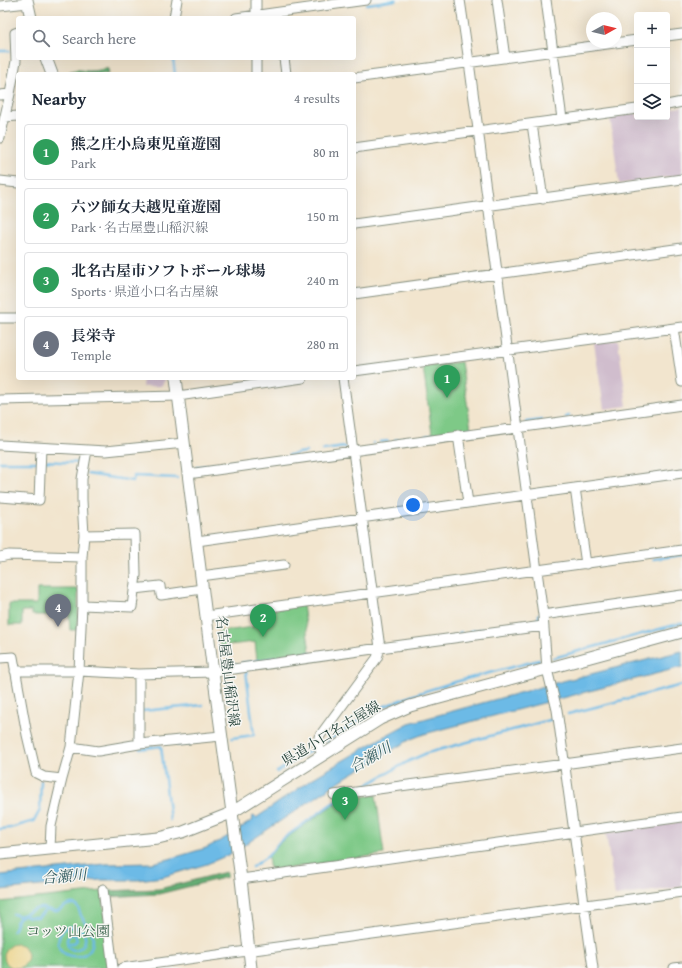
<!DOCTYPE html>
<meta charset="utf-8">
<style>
body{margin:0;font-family:"Gentium Book Plus","Noto Serif JP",serif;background:#f6f6f7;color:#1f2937}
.controls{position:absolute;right:12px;top:12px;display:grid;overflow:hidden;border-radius:4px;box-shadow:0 4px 16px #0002}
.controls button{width:36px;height:36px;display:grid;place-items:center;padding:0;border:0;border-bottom:1px solid #e0e1e3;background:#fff;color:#1f2937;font:20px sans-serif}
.compass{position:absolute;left:586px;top:12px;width:36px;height:36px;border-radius:50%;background:#fff;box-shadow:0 4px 16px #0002;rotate:82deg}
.you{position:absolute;left:413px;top:505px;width:14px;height:14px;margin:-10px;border:3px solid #fff;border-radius:50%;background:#1a73e8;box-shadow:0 0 0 6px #1a73e833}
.badge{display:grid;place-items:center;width:26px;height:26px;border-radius:50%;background:#b45309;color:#fff;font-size:13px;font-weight:700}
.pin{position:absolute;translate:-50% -33px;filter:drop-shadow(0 1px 2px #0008)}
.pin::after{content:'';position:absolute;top:21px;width:14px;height:12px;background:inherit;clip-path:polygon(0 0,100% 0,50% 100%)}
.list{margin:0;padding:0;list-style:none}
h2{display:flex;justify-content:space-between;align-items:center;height:52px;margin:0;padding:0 16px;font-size:17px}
h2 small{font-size:13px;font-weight:400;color:#747a83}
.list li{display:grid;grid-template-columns:26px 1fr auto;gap:12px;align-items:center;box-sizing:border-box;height:56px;margin:0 8px 8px;padding:0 8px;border:1px solid #e0e1e3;border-radius:4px}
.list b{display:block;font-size:15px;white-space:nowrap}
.list p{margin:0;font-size:13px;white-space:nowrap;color:#747a83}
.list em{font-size:13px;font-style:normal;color:#747a83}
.icon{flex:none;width:22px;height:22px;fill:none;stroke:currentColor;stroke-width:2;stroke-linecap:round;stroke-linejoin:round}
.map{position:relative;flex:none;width:682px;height:968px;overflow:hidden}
.search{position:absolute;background:#fff;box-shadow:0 4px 16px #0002;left:16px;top:16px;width:340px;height:44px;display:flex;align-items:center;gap:10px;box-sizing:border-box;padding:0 14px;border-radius:4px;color:#747a83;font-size:15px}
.panel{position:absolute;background:#fff;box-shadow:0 4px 16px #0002;left:16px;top:72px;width:340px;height:308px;border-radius:4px}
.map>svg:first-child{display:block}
.industrial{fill:#d0bdcd}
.green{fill:#7ec987;stroke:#4e835e}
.forest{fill:#66ad74;stroke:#427554}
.sand{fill:#eeda9e;stroke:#868c69}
.water{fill:#6cbae6;stroke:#467c8d}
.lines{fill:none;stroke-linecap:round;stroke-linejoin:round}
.stream{stroke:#6cbae6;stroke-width:2.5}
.minor-casing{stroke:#889181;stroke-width:11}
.major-casing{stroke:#889181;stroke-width:13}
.minor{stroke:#fff;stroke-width:9}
.major{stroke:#fff;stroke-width:11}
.labels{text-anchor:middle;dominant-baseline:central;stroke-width:3;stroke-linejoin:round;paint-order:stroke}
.street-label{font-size:14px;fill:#1f3d34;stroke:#f6f6f2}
.park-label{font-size:14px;fill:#376049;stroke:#f6f6f2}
.water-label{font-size:15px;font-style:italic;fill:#325c60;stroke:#f6f6f2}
</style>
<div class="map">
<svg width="682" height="968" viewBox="0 0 682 968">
<rect width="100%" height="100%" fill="#f6f6f2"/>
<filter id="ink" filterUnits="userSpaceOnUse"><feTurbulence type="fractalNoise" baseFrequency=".025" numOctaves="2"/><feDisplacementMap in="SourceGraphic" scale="8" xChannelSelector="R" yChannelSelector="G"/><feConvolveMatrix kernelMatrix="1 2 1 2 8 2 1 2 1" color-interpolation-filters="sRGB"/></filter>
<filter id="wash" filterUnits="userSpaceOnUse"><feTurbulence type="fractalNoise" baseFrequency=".012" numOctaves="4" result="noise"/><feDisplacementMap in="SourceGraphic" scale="16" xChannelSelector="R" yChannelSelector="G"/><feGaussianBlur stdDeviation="0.9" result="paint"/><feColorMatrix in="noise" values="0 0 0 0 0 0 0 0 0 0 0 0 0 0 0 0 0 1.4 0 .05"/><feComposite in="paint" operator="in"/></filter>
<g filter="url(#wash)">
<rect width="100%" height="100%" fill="#f2e5ce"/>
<path class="industrial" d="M 682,107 L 682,175 L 619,184 L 610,117 L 637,113 L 637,117 L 667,117 L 667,109 Z
M 618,340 L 627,406 L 604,409 L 594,343 Z
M 143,378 L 165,378 L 165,380 L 161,386 L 142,387 Z
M 682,822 L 682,887 L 615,896 L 606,833 Z"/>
<path class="green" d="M 461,362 L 471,429 L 432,434 L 423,367 Z
M 37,589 L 78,589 L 78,630 L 70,630 L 69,615 L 32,615 L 32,611 L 22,611 L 22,625 L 9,625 L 9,604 L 37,604 Z
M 303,605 L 310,652 L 257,660 L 255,642 L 220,646 L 218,632 L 253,627 L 251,613 Z
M 376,795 L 384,854 L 270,871 L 268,857 L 282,841 L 340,800 Z
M 102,891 L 111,961 L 107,967 L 96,968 L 0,968 L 0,902 Z"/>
<path class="forest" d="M 107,68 L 108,69 L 109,74 L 66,74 C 73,68 79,70 88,71 C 94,71 101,70 107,68 Z
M 226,872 L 227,873 L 227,877 L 159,894 L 106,897 L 105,891 L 159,889 Z"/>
<path class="sand" d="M4 956a12 12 0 1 1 24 0a12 12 0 1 1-24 0Z"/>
<path class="water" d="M 682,651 L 682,667 L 424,734 L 411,739 L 346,777 L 246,844 L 228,855 L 207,864 L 163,877 L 138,880 L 101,880 L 0,890 L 0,875 L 105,864 L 152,863 L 169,859 L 206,848 L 225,838 L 253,820 L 252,817 L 254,816 L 256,818 L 315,777 L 383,737 L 409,723 L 559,682 Z"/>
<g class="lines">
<path class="stream" d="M 367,4 L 396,0
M 0,51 L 10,51
M 173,58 L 175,74
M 566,417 L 569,416
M 526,422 L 542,420
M 435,435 L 472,429
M 426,436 L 432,435
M 395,440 L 407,438
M 380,442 L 388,441
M 373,443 L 374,443
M 323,450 L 345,447
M 297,453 L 306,452
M 289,455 L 295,454
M 258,459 L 264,458
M 247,460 L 250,460
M 43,461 L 81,463
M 0,462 L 38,462
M 225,463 L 241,461
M 197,467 L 217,464
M 87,474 L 133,481 L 134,476 L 177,478
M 653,559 L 682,555
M 527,623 L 534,622 L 539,618 L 539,614
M 501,627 L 506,626
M 470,631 L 485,629
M 459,633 L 461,632
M 286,657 L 311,653
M 553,658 L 682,623
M 242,663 L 282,657
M 222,665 L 236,664
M 142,711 L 203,705
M 568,714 L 682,685
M 232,738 L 254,735 L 246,671
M 326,742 C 344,730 363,716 383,707 C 433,685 487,674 539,660
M 177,745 L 190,744
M 140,749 L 161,746 L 170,820
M 277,772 L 313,749
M 363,787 L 409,761 L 427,753 L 553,719
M 0,829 L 10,828 L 34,821 L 40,810 L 41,781
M 252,867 L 268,856 L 280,841 L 341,797
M 13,914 L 21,916
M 25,915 L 29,917 L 38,917 L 47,909
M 13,931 C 15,927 16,921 20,917 C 23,914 37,907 42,908 C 47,908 52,912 57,911 C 64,908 66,903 74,904 C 80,907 79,914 83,919 C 85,924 89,926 91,931 C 103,963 53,964 59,938 C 60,934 62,930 66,928 C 71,926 77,927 81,930 C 96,943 67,962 67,939 L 71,934 L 75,935 L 77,940 L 74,943 L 70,943"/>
</g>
</g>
<g filter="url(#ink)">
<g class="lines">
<defs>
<path id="minor" d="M 256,0 L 256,18
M 460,0 L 469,62 L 535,556 L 543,615 L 547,669 L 557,710 L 593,968
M 497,0 L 505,58
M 546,0 L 562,119
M 0,6 L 28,3
M 174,18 L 177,0
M 236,18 L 366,0
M 667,36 L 682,34
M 256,58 L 256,74
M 284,58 L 286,74
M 354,78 L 637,40
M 0,95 L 10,94
M 667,105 L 682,102
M 5,117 L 18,116
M 532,124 L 543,199
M 0,138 L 10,94 L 16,61 L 15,33 L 18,32
M 354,148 L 637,109
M 0,181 L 18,183
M 354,224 L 682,179
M 354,294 L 682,248
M 0,318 L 18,318
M 674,328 L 682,382
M 354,371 L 682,327
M 0,400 L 178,396 L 303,378
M 458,435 L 468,503
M 0,445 L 106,451 L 184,443
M 188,474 L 682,405
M 575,488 L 586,564
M 0,497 L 39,500 L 41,448
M 197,541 L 682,473
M 0,557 L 9,555 L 82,557
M 201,576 L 284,565
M 134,589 L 160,586 L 161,595 L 202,589
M 82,605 L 132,607 L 136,575 L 135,534 L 84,535
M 543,615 L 682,595
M 206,616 L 682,550
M 0,658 L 13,657 L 27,735 L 36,773 L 44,777 L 62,779
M 15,671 L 79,671 L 139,674 L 213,672 L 380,648 L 543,626
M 139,674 L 139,744
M 71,747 L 98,751 L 139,744 L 221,736
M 323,755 L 318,746 L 319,737 L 377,658 L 380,648 L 343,378
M 334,795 L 682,748
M 50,849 L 51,826 L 62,779 L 71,747 L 79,671 L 82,605 L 82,557 L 84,535 L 82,500 L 82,479 L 87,450
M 241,879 L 682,817
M 103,889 L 113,968
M 122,968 L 682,892
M 674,968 L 682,967"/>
<path id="major" d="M 27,0 L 31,18
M 46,58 L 52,74
M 176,378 L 213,672 L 241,879 L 251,968
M 0,854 L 158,838 L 183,832 L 231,813 L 380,719 L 410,706 L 682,632"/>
</defs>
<use href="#minor" class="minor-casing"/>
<use href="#major" class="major-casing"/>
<use href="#minor" class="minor"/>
<use href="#major" class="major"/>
</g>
</g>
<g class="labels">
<g class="street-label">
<text transform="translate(228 671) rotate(83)">名古屋豊山稲沢線</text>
<text transform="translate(331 733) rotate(-31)">県道小口名古屋線</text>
</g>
<g class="park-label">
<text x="68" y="931">コッツ山公園</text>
</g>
<g class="water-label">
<text transform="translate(370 757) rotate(-30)">合瀬川</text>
<text transform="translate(64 876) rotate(-5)">合瀬川</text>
</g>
</g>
</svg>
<div class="controls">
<button>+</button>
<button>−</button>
<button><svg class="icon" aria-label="layers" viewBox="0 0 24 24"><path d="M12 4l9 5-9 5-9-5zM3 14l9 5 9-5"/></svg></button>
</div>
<svg class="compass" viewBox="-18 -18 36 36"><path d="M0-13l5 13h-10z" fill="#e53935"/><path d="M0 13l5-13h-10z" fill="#747a83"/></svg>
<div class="you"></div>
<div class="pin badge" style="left:447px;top:398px;background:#2e9e5b">1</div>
<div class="pin badge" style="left:263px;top:637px;background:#2e9e5b">2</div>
<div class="pin badge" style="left:345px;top:820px;background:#2e9e5b">3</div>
<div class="pin badge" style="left:58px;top:627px;background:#6b7280">4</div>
<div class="search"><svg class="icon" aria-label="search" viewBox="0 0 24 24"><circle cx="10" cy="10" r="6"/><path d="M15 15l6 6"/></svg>Search here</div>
<section class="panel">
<h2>Nearby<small>4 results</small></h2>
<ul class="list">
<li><span class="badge" style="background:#2e9e5b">1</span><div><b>熊之庄小烏東児童遊園</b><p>Park</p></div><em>80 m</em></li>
<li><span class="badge" style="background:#2e9e5b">2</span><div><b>六ツ師女夫越児童遊園</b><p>Park · 名古屋豊山稲沢線</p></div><em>150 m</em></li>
<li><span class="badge" style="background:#2e9e5b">3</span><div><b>北名古屋市ソフトボール球場</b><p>Sports · 県道小口名古屋線</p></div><em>240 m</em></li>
<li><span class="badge" style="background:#6b7280">4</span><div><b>長栄寺</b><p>Temple</p></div><em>280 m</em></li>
</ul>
</section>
</div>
